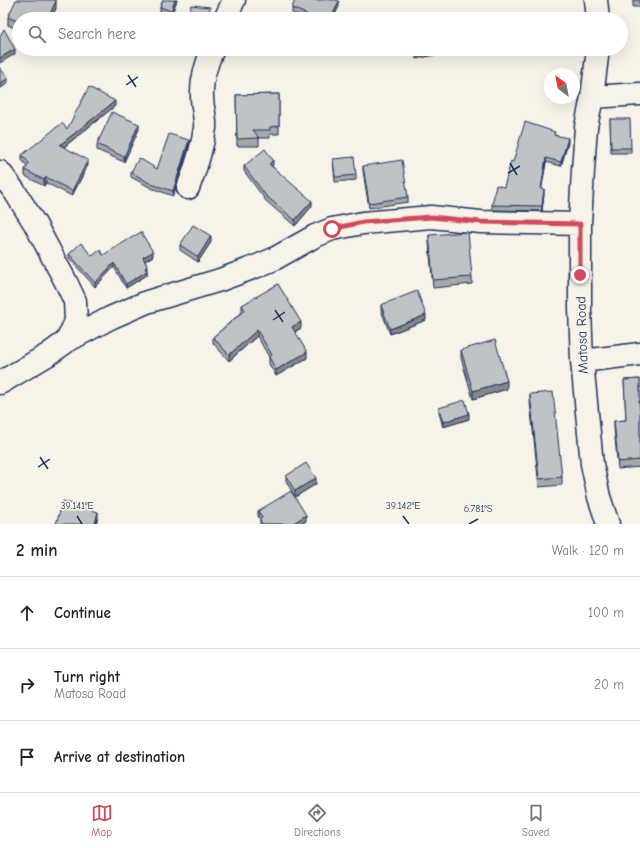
<!DOCTYPE html>
<meta charset="utf-8">
<style>
body{margin:0;font-family:"Comic Neue",sans-serif;background:#f2f2f2;color:#222}
.compass{position:absolute;left:544px;top:68px;width:36px;height:36px;border-radius:50%;background:#fff;box-shadow:0 4px 16px #0002;rotate:328deg}
.stop{position:absolute;width:12px;height:12px;margin:-9px;border:3px solid #d1495b;border-radius:50%;background:#fff}
.stop.end{background:#d1495b;border-color:#fff;box-shadow:0 1px 4px #0008}
.list{margin:0;padding:0;list-style:none}
h2{display:flex;justify-content:space-between;align-items:center;height:52px;margin:0;padding:0 16px;font-size:17px}
h2 small{font-size:13px;font-weight:400;color:#767676}
.list li{display:grid;grid-template-columns:26px 1fr auto;gap:12px;align-items:center;box-sizing:border-box;height:72px;padding:0 16px;border-top:1px solid #e0e0e0}
.list b{display:block;font-size:15px;white-space:nowrap}
.list p{margin:0;font-size:13px;white-space:nowrap;color:#767676}
.list em{font-size:13px;font-style:normal;color:#767676}
.icon{flex:none;width:22px;height:22px;fill:none;stroke:currentColor;stroke-width:2;stroke-linecap:round;stroke-linejoin:round}
.map{position:relative;flex:none;width:640px;height:524px;overflow:hidden}
.search{position:absolute;background:#fff;box-shadow:0 4px 16px #0002;left:12px;right:12px;top:12px;height:44px;display:flex;align-items:center;gap:10px;box-sizing:border-box;padding:0 14px;border-radius:22px;color:#767676;font-size:15px}
.sheet{height:268px;background:#fff}
nav{display:flex;justify-content:space-around;align-items:center;box-sizing:border-box;height:56px;border-top:1px solid #e0e0e0;background:#fff;font-size:11px;color:#767676}
nav a{display:grid;justify-items:center;gap:2px}
nav .on{color:#d1495b}
.map>svg:first-child{display:block}
.lines{fill:none;stroke-linecap:round;stroke-linejoin:round}
.minor-casing{stroke:#1b2f5e;stroke-width:25}
.minor{stroke:#f7f3e8;stroke-width:22}
.wall{fill:#a5a8a9;stroke:#1b2f5e}
.shaded-wall{fill:#86888a;stroke:#1b2f5e}
.building{fill:#c0c3c5;stroke:#1b2f5e}
.route{stroke:#d1495b;stroke-width:5}
.ticks{fill:none;stroke:#1b2f5e;stroke-width:1.5}
.labels{text-anchor:middle;dominant-baseline:central;stroke-width:3.5;stroke-linejoin:round;paint-order:stroke}
.street-label{font-size:14px;fill:#1b2f5e;stroke:#f7f3e8}
.ticks-label{font-size:10px;text-anchor:middle;fill:#1b2f5e;stroke:#f7f3e8;stroke-width:3.5;stroke-linejoin:round;paint-order:stroke}
</style>
<div class="map">
<svg width="640" height="524" viewBox="0 0 640 524">
<rect width="100%" height="100%" fill="#f7f3e8"/>
<filter id="ink" filterUnits="userSpaceOnUse"><feTurbulence type="fractalNoise" baseFrequency=".025" numOctaves="2"/><feDisplacementMap in="SourceGraphic" scale="8" xChannelSelector="R" yChannelSelector="G"/><feConvolveMatrix kernelMatrix="1 2 1 2 8 2 1 2 1" color-interpolation-filters="sRGB"/></filter>
<g filter="url(#ink)">
<g class="lines">
<defs>
<path id="minor" d="M 596,0 L 598,19
M 225,19 L 234,0
M 598,49 L 592,97 L 586,127 L 583,170 L 580,224 L 580,309 L 582,361 L 592,464 L 599,497 L 608,524
M 592,97 L 640,94
M 0,172 L 15,192 L 35,224 L 66,282 L 75,301 L 76,321 L 67,341 L 49,354 L 0,383
M 188,188 C 196,168 202,149 205,128 C 206,118 202,107 202,97 C 201,80 206,64 213,49
M 67,341 L 110,318 L 147,302 L 220,280 L 255,267 L 274,259 L 315,236 L 332,229 L 363,223 L 431,217 L 481,222 L 580,224
M 582,361 L 640,354"/>
</defs>
<use href="#minor" class="minor-casing"/>
<use href="#minor" class="minor"/>
</g>
<path class="wall" d="M 177,0 L 171,16 L 160,12 L 160,7 Z
M 633,0 L 640,0 L 640,7 L 633,7 Z
M 339,6 L 333,19 L 306,19 L 292,13 L 292,8 Z
M 56,8 L 53,15 L 60,19 L 19,19 L 19,30 L 8,25 L 8,17 Z
M 279,94 L 279,134 L 270,134 L 270,138 L 259,138 L 259,146 L 237,146 L 236,95 Z
M 115,106 L 64,147 L 88,165 L 72,196 L 46,183 L 44,186 L 25,176 L 25,170 L 27,166 L 22,160 L 22,155 L 67,129 Z
M 610,119 L 631,148 L 631,153 L 611,153 Z
M 139,129 L 124,162 L 97,150 L 97,144 Z
M 555,135 L 568,143 L 561,166 L 546,162 L 541,189 L 544,194 L 542,211 L 492,210 L 492,205 L 504,187 L 513,162 Z
M 189,145 L 173,196 L 151,188 L 131,177 L 131,172 L 157,169 Z
M 333,159 L 356,175 L 356,180 L 335,182 Z
M 273,165 L 272,166 L 312,206 L 295,226 L 266,201 L 244,171 L 244,166 Z
M 363,166 L 408,197 L 408,202 L 369,208 L 363,171 Z
M 429,235 L 472,277 L 472,284 L 433,288 L 429,243 Z
M 211,242 L 198,262 L 180,250 L 180,245 Z
M 69,254 L 92,256 L 103,255 L 153,256 L 145,261 L 147,266 L 147,275 L 126,288 L 114,267 L 95,287 L 69,258 Z
M 242,305 L 301,328 L 295,332 L 307,358 L 276,376 L 269,364 L 269,357 L 257,336 L 229,361 L 213,343 L 213,337 L 242,312 Z
M 381,305 L 426,320 L 390,334 L 381,310 Z
M 461,350 L 507,389 L 473,399 L 461,358 Z
M 640,379 L 640,467 L 618,469 L 614,428 L 614,421 L 626,420 L 624,380 Z
M 530,394 L 562,477 L 562,485 L 539,487 L 530,402 Z
M 439,408 L 469,419 L 443,427 L 439,413 Z
M 286,476 L 316,484 L 295,497 L 286,481 Z
M 258,511 L 306,521 L 301,524 L 260,524 L 260,519 L 258,516 Z"/>
<path class="shaded-wall" d="M 175,0 L 177,0 L 171,16 L 171,11 Z
M 56,1 L 56,8 L 51,19 L 50,14 Z
M 339,1 L 339,6 L 333,19 L 331,19 Z
M 15,49 L 15,54 L 0,63 L 0,58 Z
M 439,51 L 439,54 L 416,59 L 416,56 Z
M 8,78 L 8,83 L 0,89 L 0,84 Z
M 115,101 L 115,106 L 60,150 L 60,145 Z
M 139,124 L 139,129 L 124,162 L 124,157 Z
M 568,138 L 568,143 L 561,166 L 561,162 Z
M 189,140 L 189,145 L 173,196 L 173,191 Z
M 546,158 L 546,162 L 541,193 L 541,189 Z
M 88,160 L 88,165 L 72,196 L 72,191 Z
M 273,160 L 273,165 L 269,169 L 269,164 Z
M 46,177 L 46,183 L 44,186 L 44,180 Z
M 544,189 L 544,194 L 542,211 L 542,206 Z
M 312,201 L 312,206 L 295,226 L 295,220 Z
M 211,236 L 211,242 L 198,262 L 198,257 Z
M 153,252 L 153,256 L 143,262 L 143,257 Z
M 114,263 L 114,267 L 95,287 L 95,283 Z
M 147,271 L 147,275 L 126,288 L 126,284 Z
M 426,315 L 426,320 L 390,334 L 390,329 Z
M 301,322 L 301,328 L 292,333 L 292,327 Z
M 257,330 L 257,336 L 229,361 L 229,355 Z
M 307,352 L 307,358 L 276,376 L 276,370 Z
M 507,381 L 507,389 L 473,399 L 473,391 Z
M 469,414 L 469,419 L 443,427 L 443,422 Z
M 316,478 L 316,484 L 295,497 L 295,491 Z
M 98,512 L 98,518 L 96,524 L 95,524 Z
M 306,515 L 306,521 L 301,524 L 292,524 Z"/>
<path class="building" d="M 16,0 L 54,0 L 56,1 L 50,14 L 60,18 L 59,19 L 19,19 L 19,22 L 8,17 Z
M 163,0 L 175,0 L 171,11 L 160,7 Z
M 295,0 L 337,0 L 339,1 L 331,19 L 318,19 L 292,8 Z
M 191,5 L 210,7 L 209,19 L 189,19 Z
M 4,29 L 15,49 L 0,58 L 0,36 Z
M 414,49 L 439,49 L 439,51 L 416,56 Z
M 0,68 L 8,78 L 0,84 Z
M 89,87 L 115,101 L 60,145 L 88,160 L 72,191 L 46,177 L 44,180 L 25,170 L 29,163 L 22,155 L 62,123 L 67,129 Z
M 279,94 L 279,126 L 270,127 L 270,130 L 253,130 L 259,138 L 237,139 L 236,95 Z
M 112,112 L 139,124 L 124,157 L 97,144 Z
M 610,119 L 630,119 L 631,148 L 611,148 Z
M 525,122 L 555,132 L 554,135 L 568,138 L 561,162 L 546,158 L 541,189 L 544,189 L 542,206 L 492,205 L 496,185 L 504,187 L 511,161 L 513,162 Z
M 169,134 L 189,140 L 173,191 L 151,184 L 131,172 L 139,158 L 157,169 Z
M 265,149 L 273,160 L 269,164 L 312,201 L 295,220 L 266,196 L 244,166 Z
M 354,157 L 356,175 L 335,177 L 333,159 Z
M 402,160 L 408,197 L 369,203 L 363,166 Z
M 193,225 L 211,236 L 198,257 L 180,245 Z
M 141,232 L 153,252 L 143,257 L 147,266 L 145,268 L 147,271 L 126,284 L 114,263 L 95,283 L 69,254 L 81,243 L 92,256 L 100,250 L 103,255 Z
M 468,232 L 472,277 L 433,280 L 429,235 Z
M 278,284 L 301,322 L 292,327 L 307,352 L 276,370 L 269,357 L 272,355 L 257,330 L 229,355 L 213,337 L 245,310 L 242,305 Z
M 417,291 L 426,315 L 390,329 L 381,305 Z
M 495,340 L 507,381 L 473,391 L 461,350 Z
M 640,379 L 640,401 L 639,401 L 640,411 L 640,460 L 618,462 L 614,421 L 626,420 L 624,380 Z
M 553,392 L 562,477 L 539,479 L 530,394 Z
M 465,400 L 469,414 L 443,422 L 439,408 Z
M 306,463 L 316,478 L 295,491 L 286,476 Z
M 291,491 L 306,515 L 292,524 L 262,524 L 260,520 L 262,518 L 258,511 Z
M 63,501 L 98,512 L 95,524 L 56,524 Z"/>
</g>
<g class="lines" filter="url(#ink)">
<path class="route" d="M 332,229 L 363,222 L 431,217 L 481,222 L 580,224 L 580,275"/>
</g>
<path class="ticks" d="M 128,75 L 136,87M 126,85 L 138,77M 510,163 L 517,175M 508,173 L 520,166M 275,310 L 283,322M 273,320 L 285,312M 40,457 L 48,469M 38,467 L 50,459M 77,516 L 82,524M 403,516 L 409,524M 469,524 L 478,519"/>
<g class="labels">
<g class="street-label">
<text transform="translate(582 335) rotate(-92)">Matosa Road</text>
</g>
</g>
<g class="ticks-label">
<text x="77" y="509">39.141°E</text>
<text x="403" y="509">39.142°E</text>
<text x="478" y="512">6.781°S</text>
</g>
</svg>
<svg class="compass" viewBox="-18 -18 36 36"><path d="M0-13l5 13h-10z" fill="#e53935"/><path d="M0 13l5-13h-10z" fill="#767676"/></svg>
<div class="stop" style="left:332px;top:229px"></div>
<div class="stop end" style="left:580px;top:275px"></div>
<div class="search"><svg class="icon" aria-label="search" viewBox="0 0 24 24"><circle cx="10" cy="10" r="6"/><path d="M15 15l6 6"/></svg>Search here</div>
</div>
<section class="sheet">
<h2>2 min<small>Walk · 120 m</small></h2>
<ul class="list">
<li><svg class="icon" aria-label="ahead" viewBox="0 0 24 24"><path d="M12 20V5M6 11l6-6 6 6"/></svg><div><b>Continue</b></div><em>100 m</em></li>
<li><svg class="icon" aria-label="right" viewBox="0 0 24 24"><path d="M7 20v-9h11M14 6l5 5-5 5"/></svg><div><b>Turn right</b><p>Matosa Road</p></div><em>20 m</em></li>
<li><svg class="icon" aria-label="arrive" viewBox="0 0 24 24"><path d="M6 21V4h12l-3 4 3 4H6"/></svg><div><b>Arrive at destination</b></div></li>
</ul>
</section>
<nav>
<a class="on"><svg class="icon" aria-label="map" viewBox="0 0 24 24"><path d="M3 6l6-2 6 2 6-2v14l-6 2-6-2-6 2zM9 4v14M15 6v14"/></svg>Map</a>
<a><svg class="icon" aria-label="directions" viewBox="0 0 24 24"><path d="M12 3l9 9-9 9-9-9zM9 14v-3h6M13 9l2 2-2 2"/></svg>Directions</a>
<a><svg class="icon" aria-label="saved" viewBox="0 0 24 24"><path d="M7 4h10v16l-5-4-5 4z"/></svg>Saved</a>
</nav>
